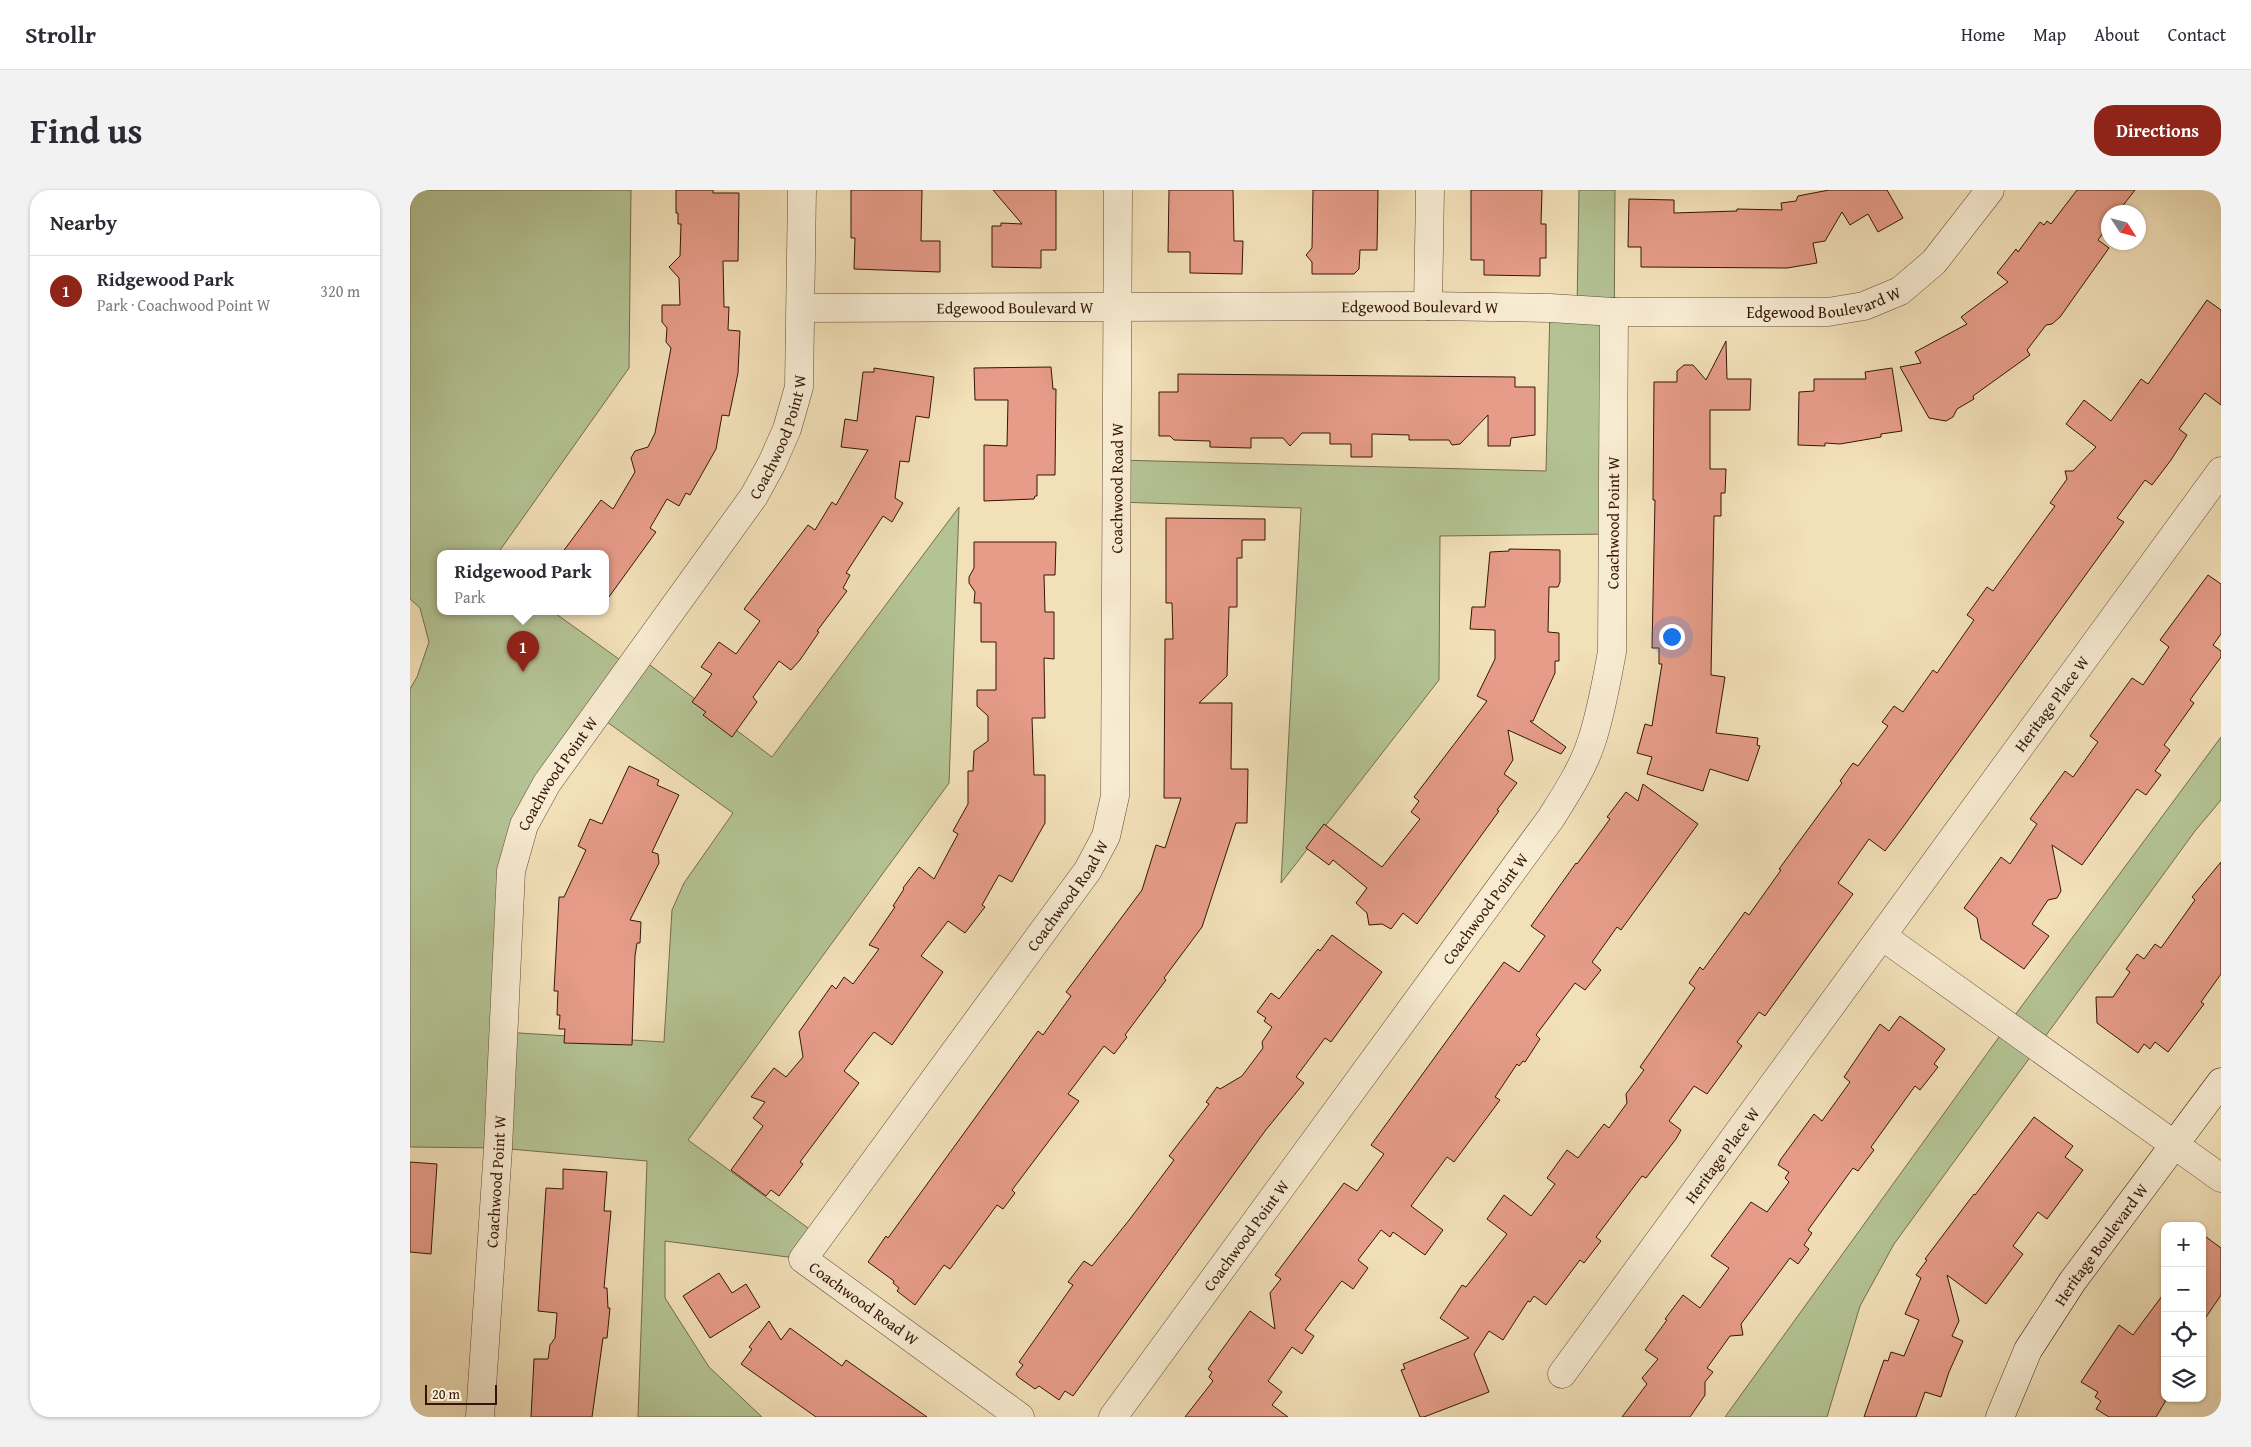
<!DOCTYPE html>
<meta charset="utf-8">
<style>
body{margin:0;font-family:"Gentium Book Plus",serif;background:#f2f2f3;color:#2b2b33}
.controls{position:absolute;right:15px;bottom:15px;display:grid;overflow:hidden;border-radius:10px;box-shadow:0 1px 4px #0004}
.controls button{width:45px;height:45px;display:grid;place-items:center;padding:0;border:0;border-bottom:1px solid #e1e1e2;background:#fff;color:#2b2b33;font:25px sans-serif}
.compass{position:absolute;left:1691px;top:15px;width:45px;height:45px;border-radius:50%;background:#fff;box-shadow:0 1px 4px #0004;rotate:126deg}
.scale{position:absolute;left:15px;bottom:12px;width:72px;box-sizing:border-box;padding-left:5px;border:2px solid #351508;border-top:0;font-size:14px;line-height:18px;white-space:nowrap;color:#351508;-webkit-text-stroke:4px #f7ebd1;paint-order:stroke}
.you{position:absolute;left:1261px;top:446px;width:18px;height:18px;margin:-12px;border:4px solid #fff;border-radius:50%;background:#1a73e8;box-shadow:0 0 0 8px #1a73e833}
.badge{display:grid;place-items:center;width:32px;height:32px;border-radius:50%;background:#8f2418;color:#fff;font-size:16px;font-weight:700}
.pin{position:absolute;translate:-50% -41px;filter:drop-shadow(0 1px 2px #0008)}
.pin::after{content:'';position:absolute;top:26px;width:18px;height:15px;background:inherit;clip-path:polygon(0 0,100% 0,50% 100%)}
.popup{position:absolute;left:27px;top:360px;width:172px;height:65px;box-sizing:border-box;display:grid;place-content:center;border-radius:10px;background:#fff;filter:drop-shadow(0 1px 4px #0005);font-size:16px;white-space:nowrap;color:#7c7c81}
.popup b{font-size:19px;color:#2b2b33}
.popup::after{content:'';position:absolute;left:50%;top:100%;margin-left:-10px;border:10px solid transparent;border-top-color:#fff}
.list{margin:0;padding:0;list-style:none}
h2{display:flex;justify-content:space-between;align-items:center;height:65px;margin:0;padding:0 20px;font-size:21px}
h2 small{font-size:16px;font-weight:400;color:#7c7c81}
.list li{display:grid;grid-template-columns:32px 1fr auto;gap:15px;align-items:center;box-sizing:border-box;height:70px;padding:0 20px;border-top:1px solid #e1e1e2}
.list b{display:block;font-size:19px;white-space:nowrap}
.list p{margin:0;font-size:16px;white-space:nowrap;color:#7c7c81}
.list em{font-size:16px;font-style:normal;color:#7c7c81}
.icon{flex:none;width:28px;height:28px;fill:none;stroke:currentColor;stroke-width:2;stroke-linecap:round;stroke-linejoin:round}
.map{position:relative;flex:none;width:1811px;height:1227px;overflow:hidden;border-radius:20px}
header{display:flex;align-items:center;gap:30px;box-sizing:border-box;height:70px;padding:0 25px;background:#fff;border-bottom:1px solid #e1e1e2}
header strong{font-size:24px}
nav{display:flex;gap:28px;margin-inline-start:auto;font-size:18px}
.intro{display:flex;align-items:center;justify-content:space-between;box-sizing:border-box;height:120px;padding:0 30px}
h1{margin:0;font-size:35px}
.button{padding:12px 22px;border-radius:20px;background:#8f2418;color:#fff;font-size:18px;font-weight:700}
main{display:flex;gap:30px;padding:0 30px}
aside{flex:1;background:#fff;border-radius:20px;box-shadow:0 1px 4px #0004}
.map>svg:first-child{display:block}
.green{fill:#b4c394;stroke:#746c4e;fill-rule:evenodd}
.building{fill:#e69c89;stroke:#351508}
.lines{fill:none;stroke-linecap:round;stroke-linejoin:round}
.street-casing{stroke:#644834;stroke-width:29}
.secondary-casing{stroke:#351508;stroke-width:29}
.street{stroke:#f7ebd1;stroke-width:28}
.secondary{stroke:#f7ebd1;stroke-width:28}
.labels{text-anchor:middle;dominant-baseline:central;stroke-width:5;stroke-linejoin:round;paint-order:stroke}
.street-label{font-size:16px;fill:#351508;stroke:#f7ebd1}
</style>
<header>
<strong>Strollr</strong>
<nav><a>Home</a><a>Map</a><a>About</a><a>Contact</a></nav>
</header>
<div class="intro"><h1>Find us</h1><a class="button">Directions</a></div>
<main>
<aside>
<h2>Nearby<small></small></h2>
<ul class="list">
<li><span class="badge">1</span><div><b>Ridgewood Park</b><p>Park · Coachwood Point W</p></div><em>320 m</em></li>
</ul>
</aside>
<div class="map">
<svg width="1811" height="1227" viewBox="0 0 1811 1227">
<rect width="100%" height="100%" fill="#f2e0b8"/>
<filter id="stains"><feTurbulence type="fractalNoise" baseFrequency=".004" numOctaves="4"/><feColorMatrix values="0 0 0 0 .2 0 0 0 0 .09 0 0 0 0 .02 0 0 0 .5 -.17"/></filter>
<radialGradient id="worn" r=".72"><stop offset=".6" stop-color="#630" stop-opacity="0"/><stop offset="1" stop-color="#630" stop-opacity=".3"/></radialGradient>
<path class="green" d="M 0,0 L 221,0 L 219,178 L 88,363 L 31,363 L 31,421 L 142,421 L 220,477 L 228,466 L 362,567 L 549,317 L 539,593 L 278,950 L 409,1046 L 393,1069 L 255,1051 L 255,1108 L 299,1177 L 352,1227 L 228,1227 L 237,971 L 88,958 L 0,957 L 0,499 L 7,487 L 19,452 L 10,418 L 0,409 ZM 186,524 L 323,623 L 274,693 L 262,720 L 254,852 L 93,842 L 101,681 Z
M 1169,0 L 1205,0 L 1203,344 L 1030,346 L 1029,490 L 871,693 L 891,318 L 707,312 L 706,270 L 1136,281 L 1140,118 L 1167,120 Z
M 1811,547 L 1811,610 L 1785,641 L 1484,1054 L 1450,1116 L 1417,1227 L 1315,1227 L 1597,836 Z"/>
<path class="building" d="M 266,0 L 303,0 L 303,3 L 329,3 L 328,71 L 313,71 L 314,117 L 319,117 L 318,140 L 330,141 L 328,183 L 319,226 L 312,225 L 306,259 L 280,305 L 276,303 L 269,316 L 257,309 L 240,338 L 246,342 L 196,411 L 196,363 L 152,363 L 191,310 L 203,319 L 225,282 L 221,268 L 225,261 L 238,257 L 245,243 L 261,158 L 256,152 L 257,138 L 252,132 L 252,115 L 270,115 L 269,88 L 259,77 L 270,66 L 271,34 L 268,34 L 268,23 L 266,23 Z
M 441,0 L 512,0 L 511,51 L 530,51 L 530,82 L 444,79 L 445,48 L 441,48 Z
M 583,0 L 646,0 L 646,60 L 631,60 L 631,78 L 582,77 L 582,36 L 591,36 L 591,33 L 612,34 Z
M 759,0 L 823,0 L 824,51 L 833,51 L 832,84 L 780,83 L 780,62 L 758,62 Z
M 903,0 L 968,0 L 967,60 L 950,60 L 949,79 L 944,84 L 902,84 L 902,72 L 896,65 L 902,58 Z
M 1061,0 L 1132,0 L 1131,34 L 1136,34 L 1136,68 L 1130,68 L 1130,86 L 1074,85 L 1074,70 L 1061,70 Z
M 1419,0 L 1477,0 L 1493,28 L 1468,42 L 1458,24 L 1440,35 L 1432,22 L 1415,51 L 1403,53 L 1407,73 L 1377,78 L 1231,77 L 1231,57 L 1218,57 L 1219,9 L 1264,10 L 1264,23 L 1327,21 L 1327,19 L 1372,20 L 1371,13 L 1386,11 L 1388,6 Z
M 1667,0 L 1725,0 L 1708,22 L 1698,22 L 1698,36 L 1688,50 L 1699,58 L 1650,127 L 1642,134 L 1636,135 L 1617,160 L 1620,165 L 1563,206 L 1564,209 L 1547,219 L 1543,227 L 1536,231 L 1519,228 L 1490,177 L 1511,173 L 1505,162 L 1557,134 L 1551,127 L 1598,92 L 1587,83 L 1606,59 L 1608,62 L 1630,32 L 1634,35 L 1637,31 L 1641,34 Z
M 1797,110 L 1811,120 L 1811,215 L 1795,203 L 1769,239 L 1777,245 L 1761,270 L 1742,295 L 1735,290 L 1707,328 L 1714,332 L 1493,637 L 1475,661 L 1459,649 L 1428,693 L 1443,704 L 1355,826 L 1349,822 L 1327,852 L 1332,856 L 1297,904 L 1284,896 L 1259,931 L 1271,940 L 1266,949 L 1236,988 L 1232,986 L 1186,1047 L 1191,1051 L 1174,1073 L 1170,1070 L 1136,1115 L 1124,1106 L 1120,1112 L 1118,1111 L 1093,1150 L 1079,1141 L 1064,1164 L 1079,1202 L 1014,1227 L 1010,1227 L 991,1180 L 995,1179 L 993,1174 L 1059,1148 L 1030,1128 L 1052,1095 L 1056,1097 L 1097,1044 L 1077,1029 L 1094,1005 L 1121,1026 L 1145,994 L 1137,988 L 1157,960 L 1168,968 L 1194,934 L 1199,938 L 1217,913 L 1216,904 L 1234,880 L 1230,877 L 1285,798 L 1279,793 L 1290,777 L 1293,780 L 1335,722 L 1339,725 L 1371,680 L 1369,679 L 1432,593 L 1430,591 L 1443,573 L 1448,576 L 1478,536 L 1472,532 L 1484,516 L 1493,522 L 1523,480 L 1527,483 L 1564,430 L 1557,425 L 1577,397 L 1583,401 L 1645,316 L 1640,313 L 1657,289 L 1655,281 L 1663,281 L 1686,257 L 1656,234 L 1674,210 L 1701,231 L 1731,189 L 1738,194 Z
M 1316,151 L 1317,189 L 1341,189 L 1340,220 L 1300,220 L 1300,279 L 1316,279 L 1315,303 L 1311,303 L 1311,326 L 1304,326 L 1301,485 L 1315,487 L 1306,543 L 1348,548 L 1347,555 L 1350,556 L 1338,591 L 1300,579 L 1293,601 L 1237,584 L 1242,567 L 1227,563 L 1235,534 L 1242,536 L 1252,474 L 1249,474 L 1249,458 L 1242,458 L 1245,310 L 1243,310 L 1244,192 L 1267,192 L 1267,181 L 1274,175 L 1283,175 L 1296,190 Z
M 641,177 L 643,199 L 646,199 L 645,285 L 627,285 L 627,306 L 625,306 L 624,309 L 574,311 L 574,255 L 597,256 L 598,210 L 565,210 L 564,178 Z
M 464,178 L 524,187 L 519,228 L 506,226 L 499,272 L 490,271 L 485,308 L 493,313 L 482,332 L 473,326 L 436,383 L 440,385 L 433,398 L 437,401 L 407,441 L 409,442 L 390,470 L 381,480 L 369,471 L 343,507 L 347,512 L 322,547 L 293,525 L 296,522 L 282,512 L 302,484 L 291,477 L 309,452 L 326,464 L 350,431 L 334,419 L 398,335 L 405,340 L 422,312 L 426,315 L 458,260 L 431,257 L 435,229 L 447,231 L 453,182 L 464,182 Z
M 1482,178 L 1492,241 L 1471,244 L 1471,247 L 1430,254 L 1415,253 L 1415,256 L 1388,255 L 1389,202 L 1404,201 L 1404,189 L 1456,189 L 1455,182 Z
M 768,184 L 1105,187 L 1105,197 L 1125,197 L 1125,245 L 1101,248 L 1100,256 L 1078,256 L 1078,225 L 1050,254 L 1042,255 L 1039,250 L 999,250 L 999,245 L 962,244 L 962,267 L 941,267 L 941,254 L 920,254 L 920,243 L 892,243 L 880,256 L 873,248 L 841,248 L 841,258 L 800,257 L 800,251 L 764,250 L 760,246 L 749,246 L 749,202 L 768,202 Z
M 756,328 L 855,329 L 855,350 L 832,350 L 832,368 L 827,368 L 827,417 L 819,417 L 817,486 L 789,513 L 822,513 L 821,579 L 838,579 L 837,633 L 826,633 L 792,737 L 754,788 L 756,790 L 715,845 L 717,847 L 704,864 L 694,856 L 658,904 L 669,911 L 602,1000 L 605,1003 L 593,1019 L 587,1015 L 540,1079 L 534,1075 L 505,1115 L 487,1101 L 489,1098 L 483,1093 L 484,1091 L 458,1072 L 476,1046 L 478,1048 L 628,841 L 633,845 L 661,806 L 656,802 L 732,700 L 746,655 L 755,658 L 771,608 L 754,608 L 755,449 L 763,449 L 762,413 L 756,413 Z
M 564,352 L 646,352 L 645,385 L 634,385 L 635,422 L 644,422 L 644,469 L 634,468 L 635,528 L 622,528 L 624,585 L 635,585 L 635,633 L 602,692 L 589,685 L 572,715 L 575,717 L 555,743 L 538,731 L 511,766 L 533,782 L 482,855 L 464,842 L 459,848 L 434,881 L 449,893 L 390,972 L 393,974 L 369,1006 L 361,1000 L 356,1006 L 321,980 L 353,936 L 343,928 L 355,912 L 341,907 L 364,878 L 376,887 L 393,867 L 389,842 L 422,795 L 426,799 L 434,787 L 443,794 L 469,759 L 459,755 L 485,717 L 483,716 L 494,699 L 493,698 L 509,677 L 524,689 L 548,644 L 543,641 L 558,614 L 558,581 L 563,581 L 564,561 L 578,551 L 578,526 L 567,516 L 567,500 L 586,500 L 586,452 L 571,452 L 571,413 L 564,413 L 565,402 L 559,393 L 559,387 L 564,378 Z
M 1099,359 L 1150,360 L 1150,392 L 1148,397 L 1139,397 L 1138,442 L 1149,443 L 1149,471 L 1145,471 L 1145,483 L 1123,531 L 1120,531 L 1156,557 L 1151,564 L 1098,540 L 1103,570 L 1094,584 L 1107,593 L 1087,620 L 1089,621 L 1007,734 L 993,723 L 981,739 L 972,734 L 959,735 L 957,723 L 946,713 L 957,698 L 923,670 L 919,675 L 896,658 L 914,634 L 972,677 L 1010,629 L 1001,622 L 1009,611 L 1004,607 L 1077,511 L 1067,506 L 1085,469 L 1085,440 L 1060,439 L 1062,417 L 1075,417 L 1080,362 L 1099,361 Z
M 1798,385 L 1811,394 L 1811,444 L 1803,455 L 1811,461 L 1811,467 L 1780,510 L 1784,513 L 1754,555 L 1760,560 L 1745,581 L 1751,585 L 1736,605 L 1727,599 L 1672,675 L 1642,655 L 1651,701 L 1647,708 L 1638,710 L 1622,734 L 1639,746 L 1614,779 L 1571,749 L 1567,728 L 1554,718 L 1591,667 L 1600,674 L 1627,634 L 1620,629 L 1655,581 L 1663,587 L 1688,552 L 1680,546 L 1722,488 L 1733,495 L 1759,457 L 1750,450 Z
M 219,576 L 249,590 L 247,595 L 269,605 L 242,662 L 248,664 L 249,673 L 220,730 L 231,732 L 230,753 L 227,753 L 225,766 L 222,855 L 154,853 L 155,839 L 149,839 L 150,825 L 147,825 L 148,801 L 144,801 L 149,707 L 154,707 L 176,660 L 168,656 L 180,629 L 192,634 Z
M 1233,594 L 1288,634 L 1211,740 L 1207,737 L 1182,772 L 1191,780 L 1175,800 L 1165,793 L 1126,845 L 1130,849 L 1115,872 L 1113,871 L 1109,876 L 1107,874 L 1085,907 L 1090,910 L 1044,972 L 1037,967 L 1001,1016 L 1033,1040 L 1015,1065 L 983,1042 L 980,1047 L 971,1040 L 948,1070 L 958,1078 L 943,1099 L 932,1091 L 930,1093 L 895,1140 L 904,1146 L 892,1164 L 882,1157 L 858,1191 L 872,1202 L 862,1215 L 878,1227 L 775,1227 L 803,1191 L 799,1187 L 802,1182 L 798,1179 L 840,1121 L 865,1139 L 860,1103 L 871,1089 L 865,1085 L 934,993 L 947,1001 L 974,964 L 961,955 L 1094,772 L 1109,782 L 1135,746 L 1121,736 L 1166,673 L 1167,674 L 1200,629 L 1197,627 L 1216,602 L 1228,611 Z
M 1811,672 L 1811,784 L 1791,812 L 1794,814 L 1758,862 L 1745,852 L 1740,859 L 1734,854 L 1728,863 L 1687,833 L 1686,807 L 1703,807 L 1720,782 L 1716,779 L 1727,764 L 1734,769 L 1745,754 L 1751,758 L 1785,710 L 1782,707 Z
M 922,745 L 972,782 L 921,852 L 915,848 L 886,887 L 894,893 L 855,941 L 663,1206 L 655,1201 L 649,1210 L 629,1196 L 625,1199 L 608,1187 L 606,1184 L 613,1175 L 609,1172 L 663,1095 L 658,1092 L 674,1071 L 682,1076 L 720,1029 L 764,970 L 759,966 L 799,914 L 796,912 L 807,897 L 810,899 L 832,886 L 853,858 L 852,852 L 862,837 L 854,831 L 856,828 L 847,822 L 861,803 L 869,809 L 908,759 L 910,761 Z
M 1490,826 L 1535,859 L 1524,874 L 1528,877 L 1510,900 L 1505,896 L 1461,957 L 1464,960 L 1448,981 L 1443,978 L 1398,1040 L 1402,1043 L 1394,1055 L 1399,1059 L 1388,1074 L 1380,1068 L 1331,1134 L 1333,1145 L 1320,1146 L 1297,1178 L 1303,1182 L 1295,1192 L 1295,1205 L 1280,1227 L 1212,1227 L 1237,1194 L 1232,1188 L 1248,1169 L 1235,1160 L 1257,1130 L 1255,1129 L 1273,1105 L 1290,1118 L 1319,1078 L 1301,1066 L 1341,1012 L 1357,1022 L 1379,992 L 1375,988 L 1379,982 L 1368,975 L 1371,969 L 1404,924 L 1412,931 L 1440,892 L 1434,887 L 1470,834 L 1479,841 Z
M 1624,927 L 1663,956 L 1655,967 L 1673,980 L 1637,1029 L 1628,1022 L 1603,1056 L 1613,1064 L 1576,1114 L 1537,1085 L 1549,1131 L 1542,1146 L 1553,1151 L 1539,1182 L 1531,1207 L 1515,1202 L 1506,1227 L 1454,1227 L 1474,1170 L 1478,1171 L 1481,1162 L 1494,1166 L 1509,1130 L 1495,1124 L 1511,1088 L 1506,1085 L 1517,1070 L 1515,1069 L 1564,1004 L 1565,1005 Z
M 0,972 L 27,974 L 21,1064 L 0,1062 Z
M 153,979 L 197,982 L 194,1021 L 201,1021 L 194,1098 L 197,1098 L 198,1118 L 200,1118 L 197,1148 L 193,1148 L 182,1227 L 121,1227 L 124,1169 L 138,1169 L 140,1155 L 145,1148 L 147,1123 L 128,1121 L 136,998 L 153,999 Z
M 1792,1044 L 1811,1058 L 1811,1105 L 1792,1133 Z
M 309,1083 L 322,1103 L 336,1094 L 350,1117 L 300,1148 L 273,1106 Z
M 1755,1102 L 1755,1212 L 1746,1227 L 1699,1227 L 1686,1219 L 1691,1211 L 1685,1207 L 1688,1202 L 1671,1192 L 1709,1135 L 1723,1145 Z
M 359,1131 L 371,1150 L 380,1138 L 432,1176 L 436,1170 L 517,1227 L 406,1227 L 331,1174 L 342,1159 L 339,1157 Z"/>
<g class="lines">
<defs>
<g id="street">
<path d="M 1018,116 L 1020,0"/>
<path id="s1" d="M 391,118 L 1018,116 L 1140,118 L 1204,122 L 1418,122 L 1454,116 L 1490,101 L 1524,72 L 1580,0"/>
<path d="M 1472,746 L 1811,988"/>
<path id="s2" d="M 1152,1184 L 1811,281"/>
<path id="s3" d="M 70,1227 L 88,958 L 101,681 L 114,635 L 137,593 L 344,306 L 362,273 L 377,239 L 389,197 L 392,0"/>
<path id="s4" d="M 610,1227 L 393,1069 L 678,680 L 696,646 L 705,606 L 708,0"/>
<path id="s5" d="M 703,1227 L 1141,628 C 1156,604 1172,580 1181,553 C 1191,524 1196,493 1202,462 L 1204,122"/>
</g>
<g id="secondary">
<path id="s6" d="M 1590,1227 L 1618,1160 L 1662,1092 L 1811,892"/>
</g>
</defs>
<use href="#street" class="street-casing"/>
<use href="#secondary" class="secondary-casing"/>
<use href="#street" class="street"/>
<use href="#secondary" class="secondary"/>
</g>
<g class="labels">
<g class="street-label">
<text stroke="none"><textPath href="#s1" startOffset="1024">Edgewood Boulevard W</textPath></text>
<text stroke="none"><textPath href="#s1" startOffset="619">Edgewood Boulevard W</textPath></text>
<text stroke="none"><textPath href="#s1" startOffset="214">Edgewood Boulevard W</textPath></text>
<text stroke="none"><textPath href="#s3" startOffset="1061">Coachwood Point W</textPath></text>
<text stroke="none"><textPath href="#s4" startOffset="1138">Coachwood Road W</textPath></text>
<text stroke="none"><textPath href="#s5" startOffset="1050">Coachwood Point W</textPath></text>
<text stroke="none"><textPath href="#s2" startOffset="830">Heritage Place W</textPath></text>
<text stroke="none"><textPath href="#s3" startOffset="656">Coachwood Point W</textPath></text>
<text stroke="none"><textPath href="#s4" startOffset="718">Coachwood Road W</textPath></text>
<text stroke="none"><textPath href="#s5" startOffset="630">Coachwood Point W</textPath></text>
<text stroke="none"><textPath href="#s2" startOffset="271">Heritage Place W</textPath></text>
<text stroke="none"><textPath href="#s3" startOffset="236">Coachwood Point W</textPath></text>
<text stroke="none"><textPath href="#s5" startOffset="225">Coachwood Point W</textPath></text>
<text stroke="none"><textPath href="#s6" startOffset="201">Heritage Boulevard W</textPath></text>
<text transform="translate(454 1113) rotate(36)">Coachwood Road W</text>
</g>
</g>
<rect width="100%" height="100%" filter="url(#stains)"/>
<rect width="100%" height="100%" fill="url(#worn)"/>
</svg>
<div class="controls">
<button>+</button>
<button>−</button>
<button><svg class="icon" aria-label="locate" viewBox="0 0 24 24"><circle cx="12" cy="12" r="6"/><path d="M12 2v4M12 18v4M2 12h4M18 12h4"/></svg></button>
<button><svg class="icon" aria-label="layers" viewBox="0 0 24 24"><path d="M12 4l9 5-9 5-9-5zM3 14l9 5 9-5"/></svg></button>
</div>
<svg class="compass" viewBox="-18 -18 36 36"><path d="M0-13l5 13h-10z" fill="#e53935"/><path d="M0 13l5-13h-10z" fill="#7c7c81"/></svg>
<div class="scale">20 m</div>
<div class="you"></div>
<div class="pin badge" style="left:113px;top:482px">1</div>
<div class="popup"><b>Ridgewood Park</b>Park</div>
</div>
</main>
